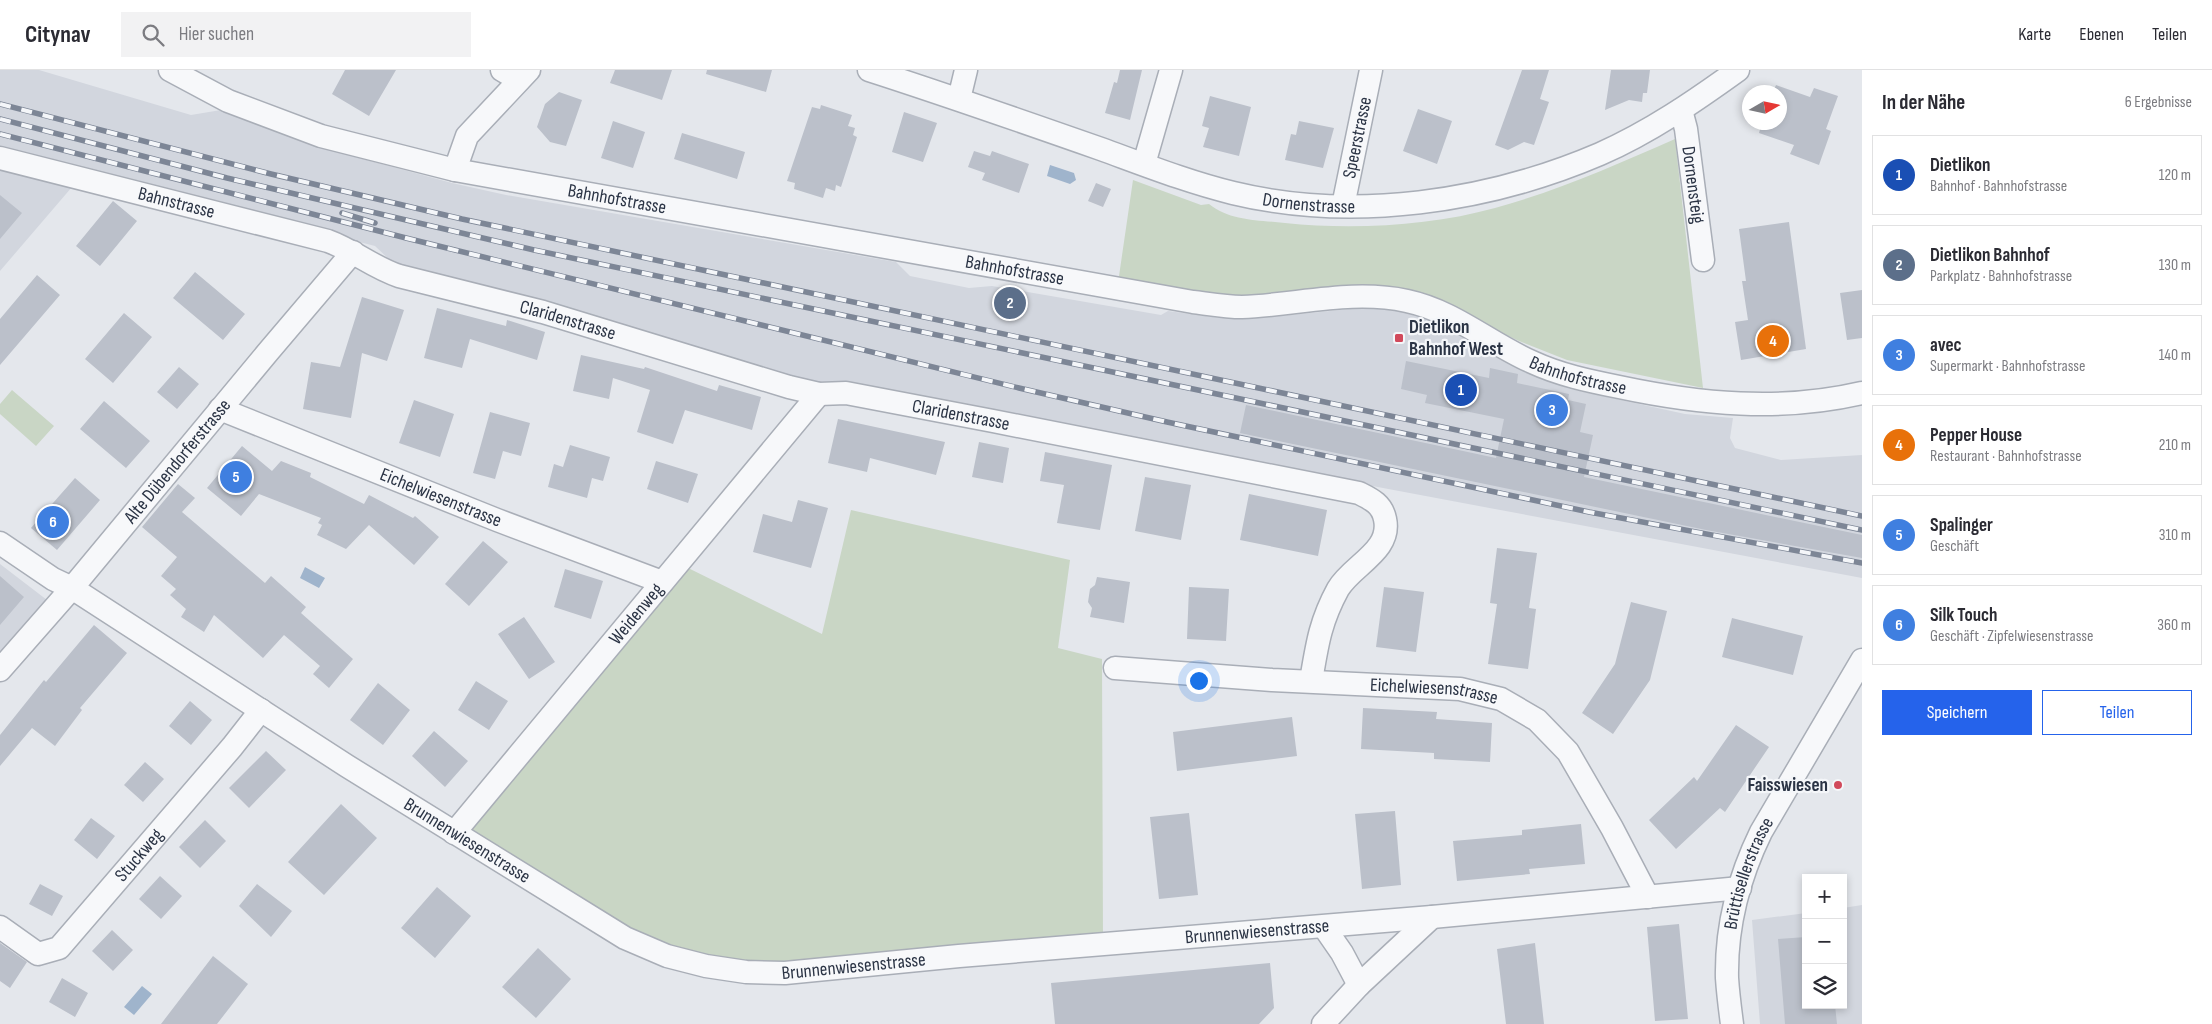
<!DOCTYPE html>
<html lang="de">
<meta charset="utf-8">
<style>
body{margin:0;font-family:"Sofia Sans Condensed",sans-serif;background:#f2f2f3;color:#2b2b33}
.controls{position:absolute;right:15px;bottom:15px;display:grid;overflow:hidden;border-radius:0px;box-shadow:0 2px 8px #0003}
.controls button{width:45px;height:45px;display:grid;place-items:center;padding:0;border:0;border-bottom:1px solid #e1e1e2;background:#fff;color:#2b2b33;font:25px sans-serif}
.compass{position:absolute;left:1742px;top:15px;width:45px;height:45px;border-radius:50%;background:#fff;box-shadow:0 2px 8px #0003;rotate:81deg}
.you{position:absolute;left:1198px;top:610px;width:18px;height:18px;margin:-12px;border:4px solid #fff;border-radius:50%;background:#1a73e8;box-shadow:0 0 0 8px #1a73e833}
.badge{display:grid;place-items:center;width:32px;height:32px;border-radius:50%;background:#2563eb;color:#fff;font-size:16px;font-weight:700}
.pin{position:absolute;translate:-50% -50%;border:2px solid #fff;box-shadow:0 1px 5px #0006}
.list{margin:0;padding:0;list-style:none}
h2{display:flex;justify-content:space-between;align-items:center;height:65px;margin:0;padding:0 20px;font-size:21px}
h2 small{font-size:16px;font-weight:400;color:#7c7c81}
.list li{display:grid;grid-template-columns:32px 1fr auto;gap:15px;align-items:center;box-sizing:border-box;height:80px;margin:0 10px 10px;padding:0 10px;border:1px solid #e1e1e2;border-radius:0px}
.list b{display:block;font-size:19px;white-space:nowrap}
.list p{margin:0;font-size:16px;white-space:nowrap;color:#7c7c81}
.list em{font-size:16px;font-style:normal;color:#7c7c81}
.actions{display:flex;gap:10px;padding:15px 20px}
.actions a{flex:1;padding:11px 0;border:1px solid #2563eb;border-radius:0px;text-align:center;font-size:18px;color:#2563eb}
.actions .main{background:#2563eb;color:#fff}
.icon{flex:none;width:28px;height:28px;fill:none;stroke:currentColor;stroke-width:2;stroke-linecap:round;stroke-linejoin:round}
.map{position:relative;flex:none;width:1862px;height:954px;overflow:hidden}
header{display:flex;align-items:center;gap:30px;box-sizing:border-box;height:70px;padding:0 25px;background:#fff;border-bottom:1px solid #e1e1e2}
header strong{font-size:24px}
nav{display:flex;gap:28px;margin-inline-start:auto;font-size:18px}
.search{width:350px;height:45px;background:#f2f2f3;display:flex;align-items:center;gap:12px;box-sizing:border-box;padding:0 18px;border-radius:0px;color:#7c7c81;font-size:19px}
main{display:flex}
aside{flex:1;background:#fff}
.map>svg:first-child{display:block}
.built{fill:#d2d6de}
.green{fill:#c9d6c5}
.water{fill:#9fb4cc}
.building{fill:#bbc0ca}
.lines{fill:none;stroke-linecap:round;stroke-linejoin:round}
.minor-casing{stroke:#a9aeb7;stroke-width:25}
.minor{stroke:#f7f8fa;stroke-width:22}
.rail-casing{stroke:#7d8696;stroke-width:5.5}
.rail{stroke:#f4f6f9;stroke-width:4;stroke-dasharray:11;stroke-linecap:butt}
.poi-dot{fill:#d1495b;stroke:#f4f6f9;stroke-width:2}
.labels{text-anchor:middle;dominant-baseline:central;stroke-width:4.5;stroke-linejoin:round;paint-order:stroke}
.street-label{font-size:19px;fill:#2b3445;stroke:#f4f6f9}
.poi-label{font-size:19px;font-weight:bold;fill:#2b3445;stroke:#f4f6f9;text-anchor:start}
</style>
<header>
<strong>Citynav</strong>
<div class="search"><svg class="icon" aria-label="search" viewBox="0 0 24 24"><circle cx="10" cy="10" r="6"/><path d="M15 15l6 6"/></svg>Hier suchen</div>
<nav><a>Karte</a><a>Ebenen</a><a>Teilen</a></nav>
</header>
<main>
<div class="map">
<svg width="1862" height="954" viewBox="0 0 1862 954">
<rect width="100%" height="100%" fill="#e4e7ec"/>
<path class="built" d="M 0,0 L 39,0 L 191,45 L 221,40 L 330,80 L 452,113 L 506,125 L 896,192 L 910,206 L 969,218 L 992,216 L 1161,245 L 1168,241 L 1220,248 L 1269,247 L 1360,238 L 1386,239 L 1412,244 L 1436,253 L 1464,267 L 1524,302 L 1570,319 L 1685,344 L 1733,348 L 1730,368 L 1735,378 L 1781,390 L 1862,385 L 1862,508 L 787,306 L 504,220 L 393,193 L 375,176 L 0,80 Z
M 0,97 L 72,117 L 0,201 Z
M 0,494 L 47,530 L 0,583 Z
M 1862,835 L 1862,954 L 1760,954 L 1752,850 L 1806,843 L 1806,935 L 1843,935 L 1843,838 Z"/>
<path class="green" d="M 1675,69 L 1703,318 L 1567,290 L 1519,271 L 1430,229 L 1240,229 L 1118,213 L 1133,110 L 1201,135 L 1209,134 C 1230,151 1258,150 1285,153 C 1352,160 1430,156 1495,138 C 1557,121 1616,95 1675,69 Z
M 12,320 L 54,356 L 36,376 L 0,344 L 0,334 Z
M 851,440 L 1070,490 L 1058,578 L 1102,589 L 1103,874 L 818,900 L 667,886 L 454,763 L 678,493 L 822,564 Z"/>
<path class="water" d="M 1050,95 L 1074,103 L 1076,110 L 1070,114 L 1047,106 Z
M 305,497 L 325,508 L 319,518 L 300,508 Z
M 142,916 L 152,924 L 134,945 L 124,937 Z"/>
<path class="building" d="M 345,0 L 396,0 L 369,46 L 332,24 Z
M 615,0 L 672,0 L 662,30 L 610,13 Z
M 707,0 L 772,0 L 766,22 L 706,4 Z
M 1120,0 L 1142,0 L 1130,50 L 1105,43 L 1114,12 L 1117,13 Z
M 1522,0 L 1549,0 L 1540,29 L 1549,32 L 1534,75 L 1524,72 L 1508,80 L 1495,75 Z
M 1611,0 L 1650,0 L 1647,23 L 1643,23 L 1642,32 L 1629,30 L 1605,40 Z
M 1776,15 L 1810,27 L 1814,18 L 1838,26 L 1826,59 L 1831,61 L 1819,95 L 1790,84 L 1794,75 L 1759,63 L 1762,52 L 1780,52 L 1780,22 L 1773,22 Z
M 559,22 L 582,30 L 566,76 L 550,72 L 537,57 L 545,34 Z
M 1210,26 L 1251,37 L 1239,86 L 1203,77 L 1209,58 L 1202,56 Z
M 821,35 L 852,45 L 848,56 L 855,58 L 853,65 L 857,67 L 841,117 L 836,115 L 835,121 L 826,118 L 823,128 L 794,119 L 795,113 L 787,111 L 812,37 L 820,39 Z
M 1418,39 L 1452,51 L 1437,94 L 1403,81 Z
M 904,42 L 937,53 L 923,92 L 892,82 Z
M 613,51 L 645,62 L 633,98 L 601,88 Z
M 1299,51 L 1334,58 L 1323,98 L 1285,90 L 1291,64 L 1296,65 Z
M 682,63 L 745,82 L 737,109 L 674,89 Z
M 974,81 L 990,86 L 992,81 L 1029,94 L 1019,123 L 982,110 L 985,103 L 968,97 Z
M 1096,113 L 1111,119 L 1103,137 L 1088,131 Z
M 0,125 L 22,143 L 0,169 Z
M 113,131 L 137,151 L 100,196 L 76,176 Z
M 1789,152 L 1806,279 L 1741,290 L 1735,252 L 1748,250 L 1742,211 L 1746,211 L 1739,159 Z
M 195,202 L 245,244 L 223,270 L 173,228 Z
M 37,205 L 60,225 L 0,295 L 0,249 Z
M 1862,220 L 1862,268 L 1847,270 L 1840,223 Z
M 362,227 L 404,240 L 387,291 L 362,283 L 351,348 L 303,339 L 311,292 L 340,297 Z
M 437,238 L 506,256 L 507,250 L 545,262 L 537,290 L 470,269 L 462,298 L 424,288 Z
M 124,243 L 152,267 L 113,313 L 85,289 Z
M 581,285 L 644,299 L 645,297 L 717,321 L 719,315 L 761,327 L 752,360 L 685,340 L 673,374 L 637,362 L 650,320 L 613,308 L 609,329 L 573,321 Z
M 1406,291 L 1489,308 L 1490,298 L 1518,304 L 1517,313 L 1569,324 L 1568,330 L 1586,334 L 1580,362 L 1593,365 L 1584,407 L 1862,465 L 1862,488 L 1706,460 L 1240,363 L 1246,335 L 1496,388 L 1504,349 L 1425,333 L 1427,325 L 1401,319 Z
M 179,297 L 199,314 L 177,339 L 157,322 Z
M 414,330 L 454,344 L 440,387 L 399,373 Z
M 104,331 L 150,371 L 126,398 L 80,359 Z
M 490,342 L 530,353 L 521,386 L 503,381 L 495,409 L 473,403 Z
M 838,349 L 945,372 L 936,405 L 870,388 L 867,402 L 828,393 Z
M 979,372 L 1009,378 L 1003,413 L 972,407 Z
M 570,375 L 610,387 L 603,411 L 592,408 L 587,428 L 548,417 L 554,394 L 563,397 Z
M 242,376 L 272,401 L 281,391 L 311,403 L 310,407 L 364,434 L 369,425 L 413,448 L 415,446 L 439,467 L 414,495 L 369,455 L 346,479 L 317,465 L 322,455 L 318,453 L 321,448 L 259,424 L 241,446 L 207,418 Z
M 1045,382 L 1112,395 L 1100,460 L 1057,453 L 1064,415 L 1040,411 Z
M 656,391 L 698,404 L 688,433 L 647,419 Z
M 1145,407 L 1191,415 L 1181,470 L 1135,461 Z
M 75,408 L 100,430 L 57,480 L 31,458 Z
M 178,414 L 195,428 L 182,442 L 265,513 L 271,506 L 306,537 L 301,543 L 353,589 L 329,618 L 313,604 L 320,596 L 284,565 L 263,588 L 214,545 L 204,562 L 181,547 L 186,539 L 170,525 L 176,519 L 161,506 L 177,487 L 142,457 Z
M 1249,424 L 1327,440 L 1318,486 L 1240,470 Z
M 798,430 L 828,438 L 811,498 L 753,482 L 763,444 L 792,452 Z
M 483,471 L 508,492 L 469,536 L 445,514 Z
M 1497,478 L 1537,483 L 1529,538 L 1536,539 L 1528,599 L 1488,594 L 1497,534 L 1490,533 Z
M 565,499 L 603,511 L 591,549 L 554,537 Z
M 0,506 L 24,527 L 0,555 Z
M 1097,507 L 1130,512 L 1124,553 L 1090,547 L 1092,538 L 1088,532 L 1090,519 L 1095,515 Z
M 1189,517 L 1229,519 L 1226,571 L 1187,569 Z
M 1384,517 L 1424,522 L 1416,582 L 1376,577 Z
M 1631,532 L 1667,541 L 1650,610 L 1613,664 L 1582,643 L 1615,594 Z
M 524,547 L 555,592 L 529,609 L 498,564 Z
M 1732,548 L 1803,566 L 1793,605 L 1722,587 Z
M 94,555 L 127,583 L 80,638 L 82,640 L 55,676 L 32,658 L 0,696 L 0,665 L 44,610 L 46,612 Z
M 476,611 L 508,631 L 489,660 L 458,640 Z
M 378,613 L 410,640 L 383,675 L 350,650 Z
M 190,631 L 212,650 L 191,675 L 169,656 Z
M 1363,638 L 1437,642 L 1436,649 L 1492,653 L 1490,692 L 1434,689 L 1434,683 L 1361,679 Z
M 1292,647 L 1297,686 L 1177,701 L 1173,662 Z
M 1736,655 L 1769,677 L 1725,742 L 1720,738 L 1676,779 L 1649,750 L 1694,707 L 1697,711 Z
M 434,661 L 468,691 L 445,717 L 412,686 Z
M 266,681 L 286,700 L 249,738 L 229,718 Z
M 145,692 L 164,709 L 143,732 L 124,715 Z
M 341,734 L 377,768 L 324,825 L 288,792 Z
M 1395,741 L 1401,815 L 1362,819 L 1355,744 Z
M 1189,743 L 1198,825 L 1159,829 L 1150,747 Z
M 91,748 L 115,766 L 97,789 L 74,770 Z
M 205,750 L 226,771 L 200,798 L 179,777 Z
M 1581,754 L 1585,794 L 1529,799 L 1530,804 L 1457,811 L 1453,771 L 1522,765 L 1522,760 Z
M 160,806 L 182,826 L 161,849 L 139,829 Z
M 40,814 L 63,826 L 52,846 L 29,834 Z
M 257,814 L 292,841 L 271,867 L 239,836 Z
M 437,817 L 471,846 L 435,888 L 401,858 Z
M 1679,854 L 1688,949 L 1655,951 L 1647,857 Z
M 112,860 L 133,880 L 113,901 L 92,881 Z
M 1806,867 L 1806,935 L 1835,935 L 1837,954 L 1785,954 L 1778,869 Z
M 0,873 L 27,892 L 10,918 L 0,911 Z
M 1535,873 L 1544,954 L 1506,954 L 1497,879 Z
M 538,878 L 571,909 L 536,948 L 502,917 Z
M 213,886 L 248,914 L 217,954 L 161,954 Z
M 1270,893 L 1274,938 L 1259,954 L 1055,954 L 1051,913 Z
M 62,908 L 88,923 L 75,947 L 49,932 Z"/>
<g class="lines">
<defs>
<g id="minor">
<path id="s1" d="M 170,0 L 228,31 L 321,66 L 455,100 L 1193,232 C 1209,234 1226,237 1242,237 C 1297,235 1352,219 1407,231 C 1454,241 1489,273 1532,292 C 1560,305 1589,311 1619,317 C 1699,334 1781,342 1862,323"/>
<path d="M 502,0 L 519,10"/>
<path id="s2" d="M 869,0 C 947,25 1024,52 1101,79 C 1145,95 1188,112 1233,123 C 1353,152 1488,132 1600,84 C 1650,62 1695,31 1738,0"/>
<path d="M 959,29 L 966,0"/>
<path id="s3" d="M 1681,40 L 1686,59 L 1703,190"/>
<path id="s4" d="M 0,88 L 328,171 C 353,180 374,198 399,206 L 543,242 L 789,317 L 819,324 L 846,323 L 993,351 L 1359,423 C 1371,429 1382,434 1385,449 C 1392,481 1352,495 1338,519 C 1320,552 1317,575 1311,611"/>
<path d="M 1144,94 L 1171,0"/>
<path d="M 455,100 L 467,66 L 529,0"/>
<path id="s5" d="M 1343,136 L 1371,0"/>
<path id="s6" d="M 220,339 L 497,450 L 662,512"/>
<path id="s7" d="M 0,473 L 53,509 L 72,518 L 347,696 L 625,868 L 667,886 L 706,896 L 746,902 L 785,903 L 959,886 L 1432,847 L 1740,818"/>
<path id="s8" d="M 1115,598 L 1272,610 L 1460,619 L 1501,629 L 1537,650 L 1568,682 L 1612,758 L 1648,827"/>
<path id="s9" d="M 0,600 L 72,518 L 268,282 L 353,182"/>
<path id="s10" d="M 454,763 L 819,324"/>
<path id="s11" d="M 0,857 L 38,884 L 59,878 L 232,677 L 261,640"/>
<path d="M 1324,857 L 1342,883 L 1359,915"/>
<path d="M 1323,954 L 1359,915 L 1432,847"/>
<path id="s12" d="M 1732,954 C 1730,939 1728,923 1727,908 C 1726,858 1739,807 1761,762 L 1862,590"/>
</g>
</defs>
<use href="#minor" class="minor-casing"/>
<use href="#minor" class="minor"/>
<defs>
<path id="rail" d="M 0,34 L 271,104 L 462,149 L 1862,446
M 0,49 L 227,108 L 534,180 L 1862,460
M 0,64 L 410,169 L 1019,318 L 1167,352 L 1589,442 L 1862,493
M 342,143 L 375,153"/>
</defs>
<use href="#rail" class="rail-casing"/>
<use href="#rail" class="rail"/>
</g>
<g class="poi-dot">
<rect x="1394" y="263" width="10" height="10" rx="2.5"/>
<circle cx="1838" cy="715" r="5"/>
</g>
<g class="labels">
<g class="street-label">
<text stroke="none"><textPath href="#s5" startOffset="70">Speerstrasse</textPath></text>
<text stroke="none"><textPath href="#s3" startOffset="76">Dornensteig</textPath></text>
<text stroke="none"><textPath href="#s1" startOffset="468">Bahnhofstrasse</textPath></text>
<text stroke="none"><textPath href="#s2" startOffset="461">Dornenstrasse</textPath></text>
<text stroke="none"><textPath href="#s4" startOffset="182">Bahnstrasse</textPath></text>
<text stroke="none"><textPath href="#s1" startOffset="872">Bahnhofstrasse</textPath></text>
<text stroke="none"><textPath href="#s4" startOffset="592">Claridenstrasse</textPath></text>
<text stroke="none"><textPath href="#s1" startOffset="1456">Bahnhofstrasse</textPath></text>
<text stroke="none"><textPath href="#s4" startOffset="998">Claridenstrasse</textPath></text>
<text stroke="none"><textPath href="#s9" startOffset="274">Alte Dübendorferstrasse</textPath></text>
<text stroke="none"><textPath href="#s6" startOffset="238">Eichelwiesenstrasse</textPath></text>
<text stroke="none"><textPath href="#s10" startOffset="285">Weidenweg</textPath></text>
<text stroke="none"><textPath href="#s8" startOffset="320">Eichelwiesenstrasse</textPath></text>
<text stroke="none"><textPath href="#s7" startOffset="554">Brunnenwiesenstrasse</textPath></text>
<text stroke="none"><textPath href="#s11" startOffset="191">Stuckweg</textPath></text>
<text stroke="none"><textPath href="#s12" startOffset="154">Brüttisellerstrasse</textPath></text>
<text stroke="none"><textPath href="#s7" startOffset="1379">Brunnenwiesenstrasse</textPath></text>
<text stroke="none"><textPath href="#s7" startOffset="974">Brunnenwiesenstrasse</textPath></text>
</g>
<g class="poi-label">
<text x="1409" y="257">Dietlikon<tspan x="1409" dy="22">Bahnhof West</tspan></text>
<text x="1828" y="715" text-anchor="end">Faisswiesen</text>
</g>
</g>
</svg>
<div class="controls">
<button>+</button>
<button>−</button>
<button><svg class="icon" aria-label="layers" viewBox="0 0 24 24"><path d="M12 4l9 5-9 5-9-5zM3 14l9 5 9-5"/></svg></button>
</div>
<svg class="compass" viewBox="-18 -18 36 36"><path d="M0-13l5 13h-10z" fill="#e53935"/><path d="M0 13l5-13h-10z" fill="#7c7c81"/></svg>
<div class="you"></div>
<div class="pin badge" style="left:1461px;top:320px;background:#1a4fb4">1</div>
<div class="pin badge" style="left:1010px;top:233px;background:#5c6f8a">2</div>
<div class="pin badge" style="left:1552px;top:340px;background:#3f7fe0">3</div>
<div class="pin badge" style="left:1773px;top:271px;background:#e8710a">4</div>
<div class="pin badge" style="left:236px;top:407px;background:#3f7fe0">5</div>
<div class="pin badge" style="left:53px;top:452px;background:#3f7fe0">6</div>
</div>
<aside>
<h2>In der Nähe<small>6 Ergebnisse</small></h2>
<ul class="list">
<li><span class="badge" style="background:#1a4fb4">1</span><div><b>Dietlikon</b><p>Bahnhof · Bahnhofstrasse</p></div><em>120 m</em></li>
<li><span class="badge" style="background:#5c6f8a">2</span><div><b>Dietlikon Bahnhof</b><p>Parkplatz · Bahnhofstrasse</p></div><em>130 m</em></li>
<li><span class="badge" style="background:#3f7fe0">3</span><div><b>avec</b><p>Supermarkt · Bahnhofstrasse</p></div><em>140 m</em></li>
<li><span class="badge" style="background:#e8710a">4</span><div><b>Pepper House</b><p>Restaurant · Bahnhofstrasse</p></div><em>210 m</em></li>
<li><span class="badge" style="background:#3f7fe0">5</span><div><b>Spalinger</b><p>Geschäft</p></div><em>310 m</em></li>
<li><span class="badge" style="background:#3f7fe0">6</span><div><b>Silk Touch</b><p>Geschäft · Zipfelwiesenstrasse</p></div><em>360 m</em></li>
</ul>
<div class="actions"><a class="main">Speichern</a><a>Teilen</a></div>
</aside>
</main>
